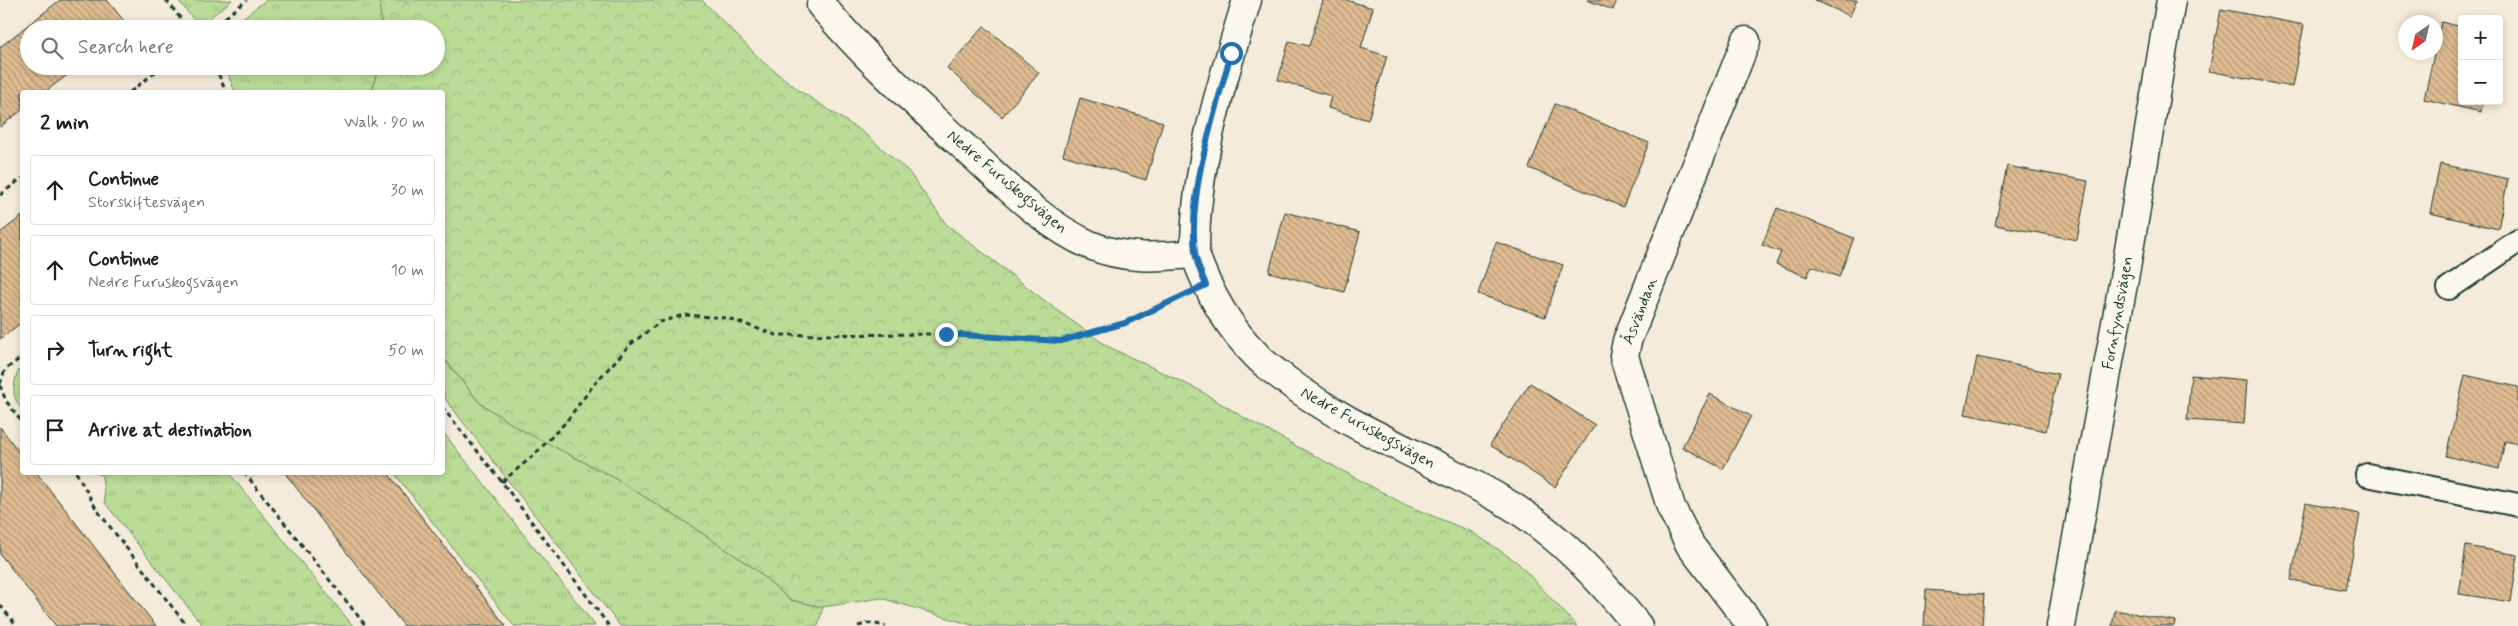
<!DOCTYPE html>
<meta charset="utf-8">
<style>
body{margin:0;font-family:Mynerve,sans-serif;background:#f2f2f2;color:#202124}
.controls{position:absolute;right:15px;top:15px;display:grid;overflow:hidden;border-radius:5px;box-shadow:0 2px 8px #0003}
.controls button{width:45px;height:45px;display:grid;place-items:center;padding:0;border:0;border-bottom:1px solid #e0e0e0;background:#fff;color:#202124;font:25px sans-serif}
.compass{position:absolute;left:2398px;top:15px;width:45px;height:45px;border-radius:50%;background:#fff;box-shadow:0 2px 8px #0003;rotate:214deg}
.stop{position:absolute;width:15px;height:15px;margin:-11px;border:4px solid #1f6fb2;border-radius:50%;background:#fff}
.stop.end{background:#1f6fb2;border-color:#fff;box-shadow:0 1px 5px #0008}
.list{margin:0;padding:0;list-style:none}
h2{display:flex;justify-content:space-between;align-items:center;height:65px;margin:0;padding:0 20px;font-size:21px}
h2 small{font-size:16px;font-weight:400;color:#757577}
.list li{display:grid;grid-template-columns:32px 1fr auto;gap:15px;align-items:center;box-sizing:border-box;height:70px;margin:0 10px 10px;padding:0 10px;border:1px solid #e0e0e0;border-radius:5px}
.list b{display:block;font-size:19px;white-space:nowrap}
.list p{margin:0;font-size:16px;white-space:nowrap;color:#757577}
.list em{font-size:16px;font-style:normal;color:#757577}
.icon{flex:none;width:28px;height:28px;fill:none;stroke:currentColor;stroke-width:2;stroke-linecap:round;stroke-linejoin:round}
.map{position:relative;flex:none;width:2518px;height:626px;overflow:hidden}
.search{position:absolute;background:#fff;box-shadow:0 2px 8px #0003;left:20px;top:20px;width:425px;height:55px;display:flex;align-items:center;gap:12px;box-sizing:border-box;padding:0 18px;border-radius:28px;color:#757577;font-size:19px}
.panel{position:absolute;background:#fff;box-shadow:0 2px 8px #0003;left:20px;top:90px;width:425px;height:385px;border-radius:5px}
.map>svg:first-child{display:block}
.grass{fill:url(#grass-tufts);stroke:#6c8c65}
.forest{fill:url(#forest-crowns);stroke:#6c8c65}
.building{fill:url(#building-back-hatch);stroke:#1f3d34}
.lines{fill:none;stroke-linecap:round;stroke-linejoin:round}
.service-casing{stroke:#1f3d34;stroke-width:26}
.minor-casing{stroke:#1f3d34;stroke-width:31}
.path{stroke:#1f3d34;stroke-width:3;stroke-dasharray:5 4;stroke-linecap:butt}
.service{stroke:#fbf7ec;stroke-width:22}
.minor{stroke:#fbf7ec;stroke-width:28}
.route{stroke:#1f6fb2;stroke-width:6}
.labels{text-anchor:middle;dominant-baseline:central;stroke-width:4;stroke-linejoin:round;paint-order:stroke}
.street-label{font-size:16px;fill:#1f3d34;stroke:#fbf7ec}
</style>
<div class="map">
<svg width="2518" height="626" viewBox="0 0 2518 626">
<defs>
<pattern id="grass-tufts" width="24" height="20" patternUnits="userSpaceOnUse" patternTransform="scale(1.25)"><rect width="24" height="20" fill="#badc96"/><path d="M3 7l-1-3M5 7V3M7 7l1-3M15 17l-1-3M17 17v-4M19 17l1-3" fill="none" stroke="#9fbe82"/></pattern>
<pattern id="forest-crowns" width="20" height="18" patternUnits="userSpaceOnUse" patternTransform="scale(1.25)"><rect width="20" height="18" fill="#badc96"/><path d="M2 6a3 3 0 1 1 6 0M12 15a3 3 0 1 1 6 0" fill="none" stroke="#9fbe82"/></pattern>
<pattern id="building-back-hatch" width="6" height="6" patternUnits="userSpaceOnUse" patternTransform="scale(1.25)"><rect width="6" height="6" fill="#dfbb90"/><path d="M-1 5l2 2M0 0l6 6M5-1l2 2" fill="none" stroke="#b49976"/></pattern>
</defs>
<rect width="100%" height="100%" fill="#f5ebda"/>
<filter id="ink" filterUnits="userSpaceOnUse"><feTurbulence type="fractalNoise" baseFrequency=".02" numOctaves="2"/><feDisplacementMap in="SourceGraphic" scale="10" xChannelSelector="R" yChannelSelector="G"/><feConvolveMatrix kernelMatrix="1 2 1 2 8 2 1 2 1" color-interpolation-filters="sRGB"/></filter>
<g filter="url(#ink)">
<path class="grass" d="M 178,0 L 232,0 L 206,21 L 194,20 Z
M 266,0 L 379,0 L 382,29 L 228,29 Z
M 225,66 L 378,66 L 372,92 L 235,92 Z
M 442,357 L 480,403 L 518,428 L 611,476 L 690,525 L 755,569 L 790,600 L 823,607 L 818,626 L 620,626 L 443,396 Z
M 22,369 L 22,409 C 11,398 13,385 18,371 Z
M 443,432 L 594,624 L 595,626 L 514,626 L 394,473 L 442,472 Z
M 97,473 L 229,473 L 353,626 L 203,626 L 105,503 L 102,476 Z"/>
<path class="forest" d="M 379,0 L 702,0 L 763,62 L 800,91 L 864,133 L 908,171 L 946,224 L 1058,311 L 1107,346 L 1199,390 L 1248,420 L 1406,505 L 1472,532 L 1517,562 L 1577,626 L 975,626 L 881,598 L 823,607 L 790,600 L 755,569 L 690,525 L 611,476 L 518,428 L 480,403 L 443,357 L 442,92 L 372,92 L 378,66 L 436,66 L 436,29 L 382,29 Z"/>
<path class="building" d="M 60,0 L 107,0 L 129,27 L 29,29 L 29,66 L 79,66 L 45,92 L 22,92 L 22,110 L 0,127 L 0,47 Z
M 1323,0 L 1346,0 L 1373,8 L 1361,48 L 1387,56 L 1368,120 L 1328,108 L 1331,96 L 1278,80 L 1289,41 L 1309,46 Z
M 1587,0 L 1617,0 L 1613,10 Z
M 1814,0 L 1857,0 L 1850,16 Z
M 2221,9 L 2304,25 L 2292,87 L 2209,71 Z
M 2441,22 L 2462,27 L 2462,101 L 2483,101 L 2481,112 L 2424,99 Z
M 984,26 L 1039,73 L 1002,117 L 947,68 Z
M 1080,98 L 1163,122 L 1146,180 L 1063,155 Z
M 1555,104 L 1649,143 L 1623,207 L 1529,168 Z
M 2440,164 L 2508,179 L 2498,229 L 2430,213 Z
M 2007,166 L 2088,181 L 2077,240 L 1995,225 Z
M 1777,208 L 1854,238 L 1839,277 L 1812,266 L 1807,277 L 1776,264 L 1781,252 L 1762,245 Z
M 1285,212 L 1360,232 L 1344,292 L 1269,272 Z
M 22,216 L 22,322 L 0,339 L 0,233 Z
M 1496,242 L 1563,265 L 1545,317 L 1478,294 Z
M 1977,357 L 2058,374 L 2046,431 L 1965,414 Z
M 2191,375 L 2247,380 L 2244,424 L 2187,420 Z
M 2465,375 L 2518,387 L 2518,444 L 2505,441 L 2499,469 L 2446,456 Z
M 1530,383 L 1595,425 L 1555,487 L 1490,445 Z
M 1710,394 L 1751,416 L 1723,469 L 1682,447 Z
M 0,427 L 22,456 L 22,472 L 36,472 L 156,626 L 56,626 L 0,554 Z
M 284,472 L 387,472 L 506,626 L 404,626 Z
M 2306,503 L 2360,514 L 2346,590 L 2291,580 Z
M 2466,546 L 2518,555 L 2511,602 L 2459,594 Z
M 1926,590 L 1984,594 L 1982,626 L 1924,626 Z
M 2115,610 L 2175,621 L 2174,626 L 2112,626 Z"/>
<g class="lines">
<defs>
<path id="service" d="M 2449,288 L 2518,241
M 2367,475 L 2518,505"/>
<path id="minor" d="M 821,5 C 867,60 920,107 973,155 C 1008,187 1046,226 1090,245 C 1125,260 1158,257 1195,254 C 1208,292 1228,327 1257,356 C 1265,365 1276,372 1286,380 C 1351,430 1430,458 1500,499 C 1556,531 1598,577 1638,626
M 1746,41 L 1627,341 L 1624,356 L 1671,507 L 1690,545 L 1752,626
M 1195,254 C 1194,167 1222,82 1247,0
M 2061,626 L 2127,262 L 2171,0"/>
</defs>
<use href="#service" class="service-casing"/>
<use href="#minor" class="minor-casing"/>
<path class="path" d="M 166,0 L 189,29
M 211,29 L 247,0
M 215,66 L 226,92
M 130,92 L 163,66
M 0,195 L 22,178
M 0,384 L 5,370 L 22,357
M 0,385 L 6,401 L 22,422
M 442,407 L 502,482 L 609,626
M 76,472 L 97,510 L 187,626
M 244,472 L 366,626
M 502,482 L 535,454 L 565,423 L 595,383 L 632,343 L 660,322 L 684,315 L 727,318 L 776,335 L 946,334 L 1061,341 L 1125,323 L 1176,299
M 0,605 L 17,626
M 858,626 L 870,623 L 886,626"/>
<use href="#service" class="service"/>
<use href="#minor" class="minor"/>
</g>
</g>
<g class="lines" filter="url(#ink)">
<path class="route" d="M 946,334 L 1061,341 L 1125,323 L 1206,285 C 1202,275 1196,263 1195,252 C 1188,188 1215,114 1231,53"/>
</g>
<g class="labels">
<g class="street-label">
<text transform="translate(1007 182) rotate(40)">Nedre Furuskogsvägen</text>
<text transform="translate(1640 311) rotate(-69)">Åsvändan</text>
<text transform="translate(2118 313) rotate(-80)">Fornfyndsvägen</text>
<text transform="translate(1368 428) rotate(29)">Nedre Furuskogsvägen</text>
</g>
</g>
</svg>
<div class="controls">
<button>+</button>
<button>−</button>
</div>
<svg class="compass" viewBox="-18 -18 36 36"><path d="M0-13l5 13h-10z" fill="#e53935"/><path d="M0 13l5-13h-10z" fill="#757577"/></svg>
<div class="stop" style="left:1231px;top:53px"></div>
<div class="stop end" style="left:946px;top:334px"></div>
<div class="search"><svg class="icon" aria-label="search" viewBox="0 0 24 24"><circle cx="10" cy="10" r="6"/><path d="M15 15l6 6"/></svg>Search here</div>
<section class="panel">
<h2>2 min<small>Walk · 90 m</small></h2>
<ul class="list">
<li><svg class="icon" aria-label="ahead" viewBox="0 0 24 24"><path d="M12 20V5M6 11l6-6 6 6"/></svg><div><b>Continue</b><p>Storskiftesvägen</p></div><em>30 m</em></li>
<li><svg class="icon" aria-label="ahead" viewBox="0 0 24 24"><path d="M12 20V5M6 11l6-6 6 6"/></svg><div><b>Continue</b><p>Nedre Furuskogsvägen</p></div><em>10 m</em></li>
<li><svg class="icon" aria-label="right" viewBox="0 0 24 24"><path d="M7 20v-9h11M14 6l5 5-5 5"/></svg><div><b>Turn right</b></div><em>50 m</em></li>
<li><svg class="icon" aria-label="arrive" viewBox="0 0 24 24"><path d="M6 21V4h12l-3 4 3 4H6"/></svg><div><b>Arrive at destination</b></div></li>
</ul>
</section>
</div>
